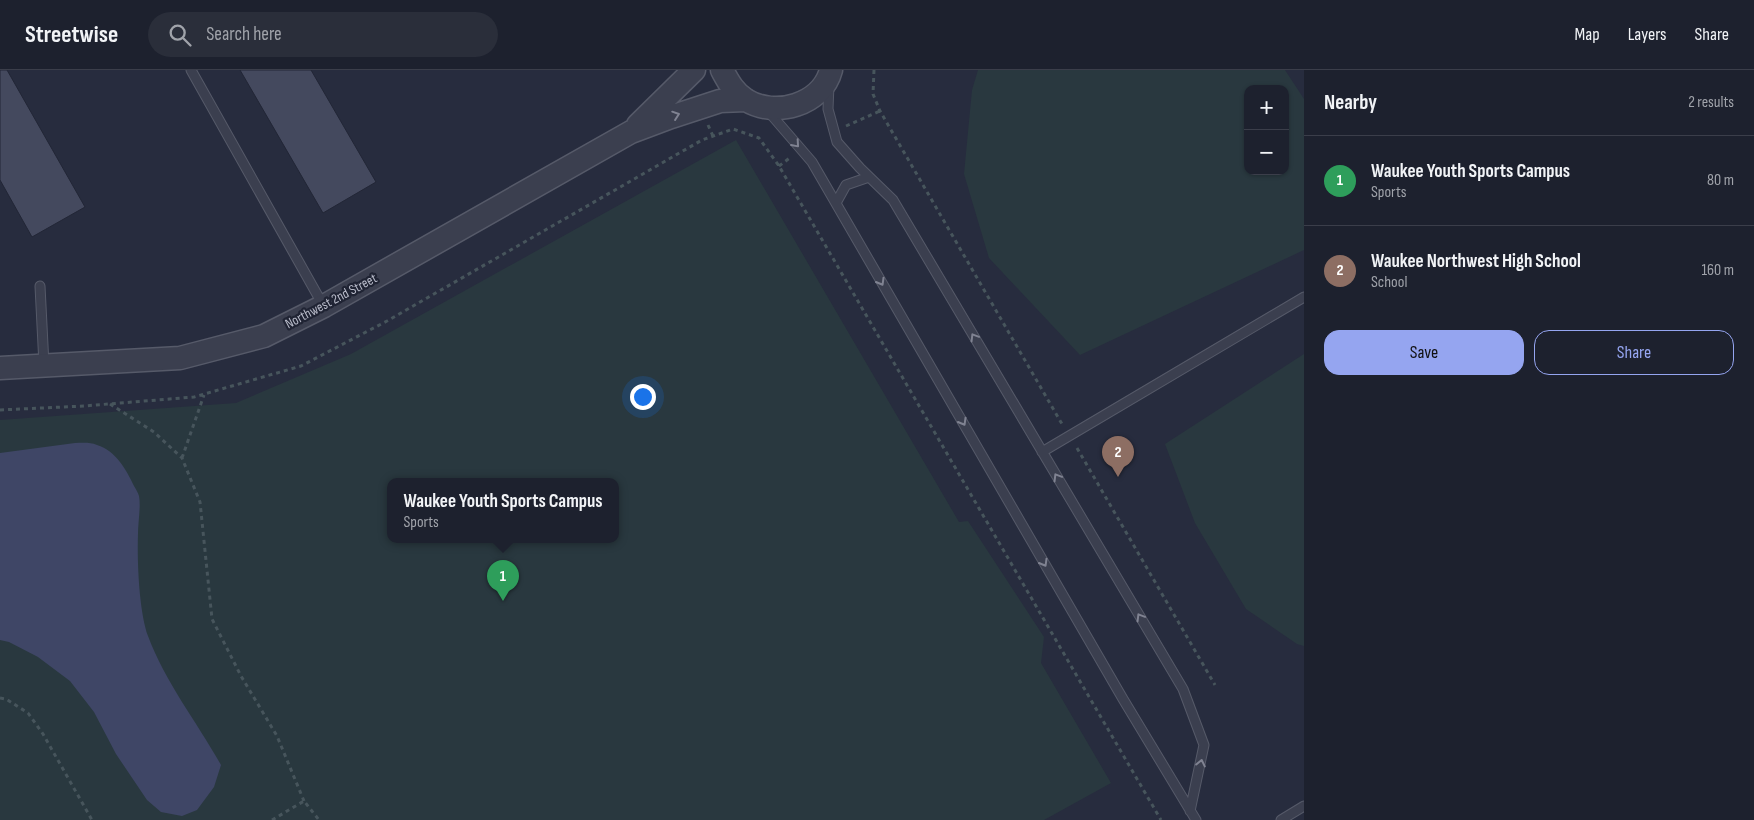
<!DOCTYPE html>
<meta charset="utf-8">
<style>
body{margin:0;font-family:"Sofia Sans Condensed",sans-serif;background:#2a2e3a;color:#f1f3f6}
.controls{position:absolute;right:15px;top:15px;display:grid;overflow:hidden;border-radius:10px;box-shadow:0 1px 4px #0004}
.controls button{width:45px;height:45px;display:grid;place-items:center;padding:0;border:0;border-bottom:1px solid #3b3e4a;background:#1d212e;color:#f1f3f6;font:25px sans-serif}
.you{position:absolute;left:642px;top:326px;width:18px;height:18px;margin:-12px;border:4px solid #fff;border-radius:50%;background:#1a73e8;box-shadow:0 0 0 8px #1a73e833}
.badge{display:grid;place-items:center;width:32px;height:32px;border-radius:50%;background:#95a5f0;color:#fff;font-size:16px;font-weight:700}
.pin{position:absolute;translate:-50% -41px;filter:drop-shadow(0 1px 2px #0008)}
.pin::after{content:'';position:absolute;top:26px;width:18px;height:15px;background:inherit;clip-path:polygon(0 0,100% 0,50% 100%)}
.popup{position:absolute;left:387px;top:408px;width:232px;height:65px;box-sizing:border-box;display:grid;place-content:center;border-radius:10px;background:#1d212e;filter:drop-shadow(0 1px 4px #0005);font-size:16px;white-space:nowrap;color:#a0a3aa}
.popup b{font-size:19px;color:#f1f3f6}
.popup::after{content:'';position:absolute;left:50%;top:100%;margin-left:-10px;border:10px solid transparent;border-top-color:#1d212e}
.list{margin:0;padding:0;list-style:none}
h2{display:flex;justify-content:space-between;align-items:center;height:65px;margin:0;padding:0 20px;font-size:21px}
h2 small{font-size:16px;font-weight:400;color:#a0a3aa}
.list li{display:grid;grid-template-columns:32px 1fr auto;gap:15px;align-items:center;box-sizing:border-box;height:90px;padding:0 20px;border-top:1px solid #3b3e4a}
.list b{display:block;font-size:19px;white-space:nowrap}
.list p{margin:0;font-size:16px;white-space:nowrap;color:#a0a3aa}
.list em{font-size:16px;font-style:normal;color:#a0a3aa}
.actions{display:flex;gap:10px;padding:15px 20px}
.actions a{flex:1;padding:11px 0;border:1px solid #95a5f0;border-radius:15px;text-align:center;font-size:18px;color:#95a5f0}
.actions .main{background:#95a5f0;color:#111}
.icon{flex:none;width:28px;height:28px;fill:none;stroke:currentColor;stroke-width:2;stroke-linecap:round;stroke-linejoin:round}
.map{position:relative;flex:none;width:1304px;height:750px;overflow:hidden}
header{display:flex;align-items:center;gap:30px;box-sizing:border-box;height:70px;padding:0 25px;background:#1d212e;border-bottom:1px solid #3b3e4a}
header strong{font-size:24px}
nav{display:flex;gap:28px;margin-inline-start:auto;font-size:18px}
.search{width:350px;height:45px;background:#2a2e3a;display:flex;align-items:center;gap:12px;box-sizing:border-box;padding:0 18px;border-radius:28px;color:#a0a3aa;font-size:19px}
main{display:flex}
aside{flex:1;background:#1d212e}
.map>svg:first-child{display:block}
.green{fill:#29383f;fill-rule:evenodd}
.water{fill:#3f4666}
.building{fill:#44495e;stroke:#222636}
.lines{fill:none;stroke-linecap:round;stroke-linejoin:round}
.service-casing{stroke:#565a69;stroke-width:11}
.tertiary-casing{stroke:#565a69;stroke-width:25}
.path{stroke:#47555c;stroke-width:3;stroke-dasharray:4 4;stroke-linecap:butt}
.service{stroke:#3b3f4f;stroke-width:9}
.tertiary{stroke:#3b3f4f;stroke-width:22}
.oneway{stroke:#808392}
.labels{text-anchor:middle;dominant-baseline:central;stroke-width:4.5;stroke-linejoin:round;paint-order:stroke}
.street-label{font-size:14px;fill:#b8bbc9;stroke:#202434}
</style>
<header>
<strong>Streetwise</strong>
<div class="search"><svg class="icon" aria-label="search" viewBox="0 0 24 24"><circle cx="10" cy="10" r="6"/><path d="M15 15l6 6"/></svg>Search here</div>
<nav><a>Map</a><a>Layers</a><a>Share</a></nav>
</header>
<main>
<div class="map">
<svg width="1304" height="750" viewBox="0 0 1304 750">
<rect width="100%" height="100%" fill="#272c3e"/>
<path class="green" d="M 978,0 L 1285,0 L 1304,29 L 1304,180 L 1080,285 L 989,188 L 964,104 L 972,20 ZM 1248,19 L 1285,19 L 1285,101 L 1248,101 Z
M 736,70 L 959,452 L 968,451 L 1044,567 L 1041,593 L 1111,713 L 1044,750 L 0,750 L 0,350 L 236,333 L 351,284 ZM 390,412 L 616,412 L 616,470 L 390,470 Z
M 1304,284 L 1304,576 L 1297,574 L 1246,539 L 1195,453 L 1165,374 Z"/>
<path class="water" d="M 75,373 C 82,373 90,372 97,375 C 116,381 126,399 134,416 C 136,419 138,423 139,426 C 141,437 138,452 138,464 C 137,491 139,541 148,566 C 165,612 197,652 221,695 L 214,717 L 197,740 L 182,746 L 161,742 L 147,730 L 116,684 L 94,642 L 70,611 L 38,587 L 9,572 L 0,570 L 0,383 Z"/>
<path class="building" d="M 0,0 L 7,0 L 85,137 L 32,167 L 0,110 Z
M 240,0 L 311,0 L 376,112 L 323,143 Z"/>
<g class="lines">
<defs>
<path id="service" d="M 191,0 L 323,235
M 829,15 L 828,39 L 837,72 L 860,98 L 893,130 L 1183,619 L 1204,675 L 1190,741
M 768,41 L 812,92 L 1123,629 L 1196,750
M 836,133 L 846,115 L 869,107
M 40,216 L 44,295
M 1042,382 L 1304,227
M 1281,750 L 1304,736"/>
<path id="tertiary" d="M 722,0 C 728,11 734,23 746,30 C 775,48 822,35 831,0
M 638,55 L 694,0
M 0,298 L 180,288 L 264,266 L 324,236 L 631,62 L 671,47 L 720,31 L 746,30"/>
</defs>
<use href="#service" class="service-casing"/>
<use href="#tertiary" class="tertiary-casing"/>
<path class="path" d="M 874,0 L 873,24 L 880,41 L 1062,354
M 708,55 L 713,66
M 846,56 L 880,41
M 779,96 L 791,87
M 110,334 L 154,362 L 182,388 L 200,432 L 212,549 L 241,606 L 277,666 L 304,731
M 0,340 L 84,336 L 194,327 L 301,296 L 387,251 L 702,70 L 733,59 L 759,68 L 779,96 L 1161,750
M 1077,378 L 1215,615
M 182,388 L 204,325
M 0,628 L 6,629 L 28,643 L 43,664 L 92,750
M 272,750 L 304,731 L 319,750"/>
<use href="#service" class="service"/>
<use href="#tertiary" class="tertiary"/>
</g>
<defs><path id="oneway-chevron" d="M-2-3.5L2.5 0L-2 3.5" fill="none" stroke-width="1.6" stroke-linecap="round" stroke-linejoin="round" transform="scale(1.25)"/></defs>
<g class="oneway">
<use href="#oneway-chevron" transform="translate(676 45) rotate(-19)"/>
<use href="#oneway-chevron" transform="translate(796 74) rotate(49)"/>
<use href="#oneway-chevron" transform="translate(881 212) rotate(60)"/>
<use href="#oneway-chevron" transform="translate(974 267) rotate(-121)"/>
<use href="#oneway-chevron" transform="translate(963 352) rotate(60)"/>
<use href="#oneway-chevron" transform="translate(1057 407) rotate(-121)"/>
<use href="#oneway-chevron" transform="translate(1044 493) rotate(60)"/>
<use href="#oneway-chevron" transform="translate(1140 547) rotate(-121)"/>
<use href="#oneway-chevron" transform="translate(1201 693) rotate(-78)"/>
</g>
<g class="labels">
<g class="street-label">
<text transform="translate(331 231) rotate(-28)">Northwest 2nd Street</text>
</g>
</g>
</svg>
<div class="controls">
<button>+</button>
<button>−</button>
</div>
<div class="you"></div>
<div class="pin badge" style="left:503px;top:531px;background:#2e9e5b">1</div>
<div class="popup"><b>Waukee Youth Sports Campus</b>Sports</div>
<div class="pin badge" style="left:1118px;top:407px;background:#8d6e63">2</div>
</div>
<aside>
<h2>Nearby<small>2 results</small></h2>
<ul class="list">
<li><span class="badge" style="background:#2e9e5b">1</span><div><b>Waukee Youth Sports Campus</b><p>Sports</p></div><em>80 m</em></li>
<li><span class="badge" style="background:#8d6e63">2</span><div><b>Waukee Northwest High School</b><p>School</p></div><em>160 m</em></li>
</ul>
<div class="actions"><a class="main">Save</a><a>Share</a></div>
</aside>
</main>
